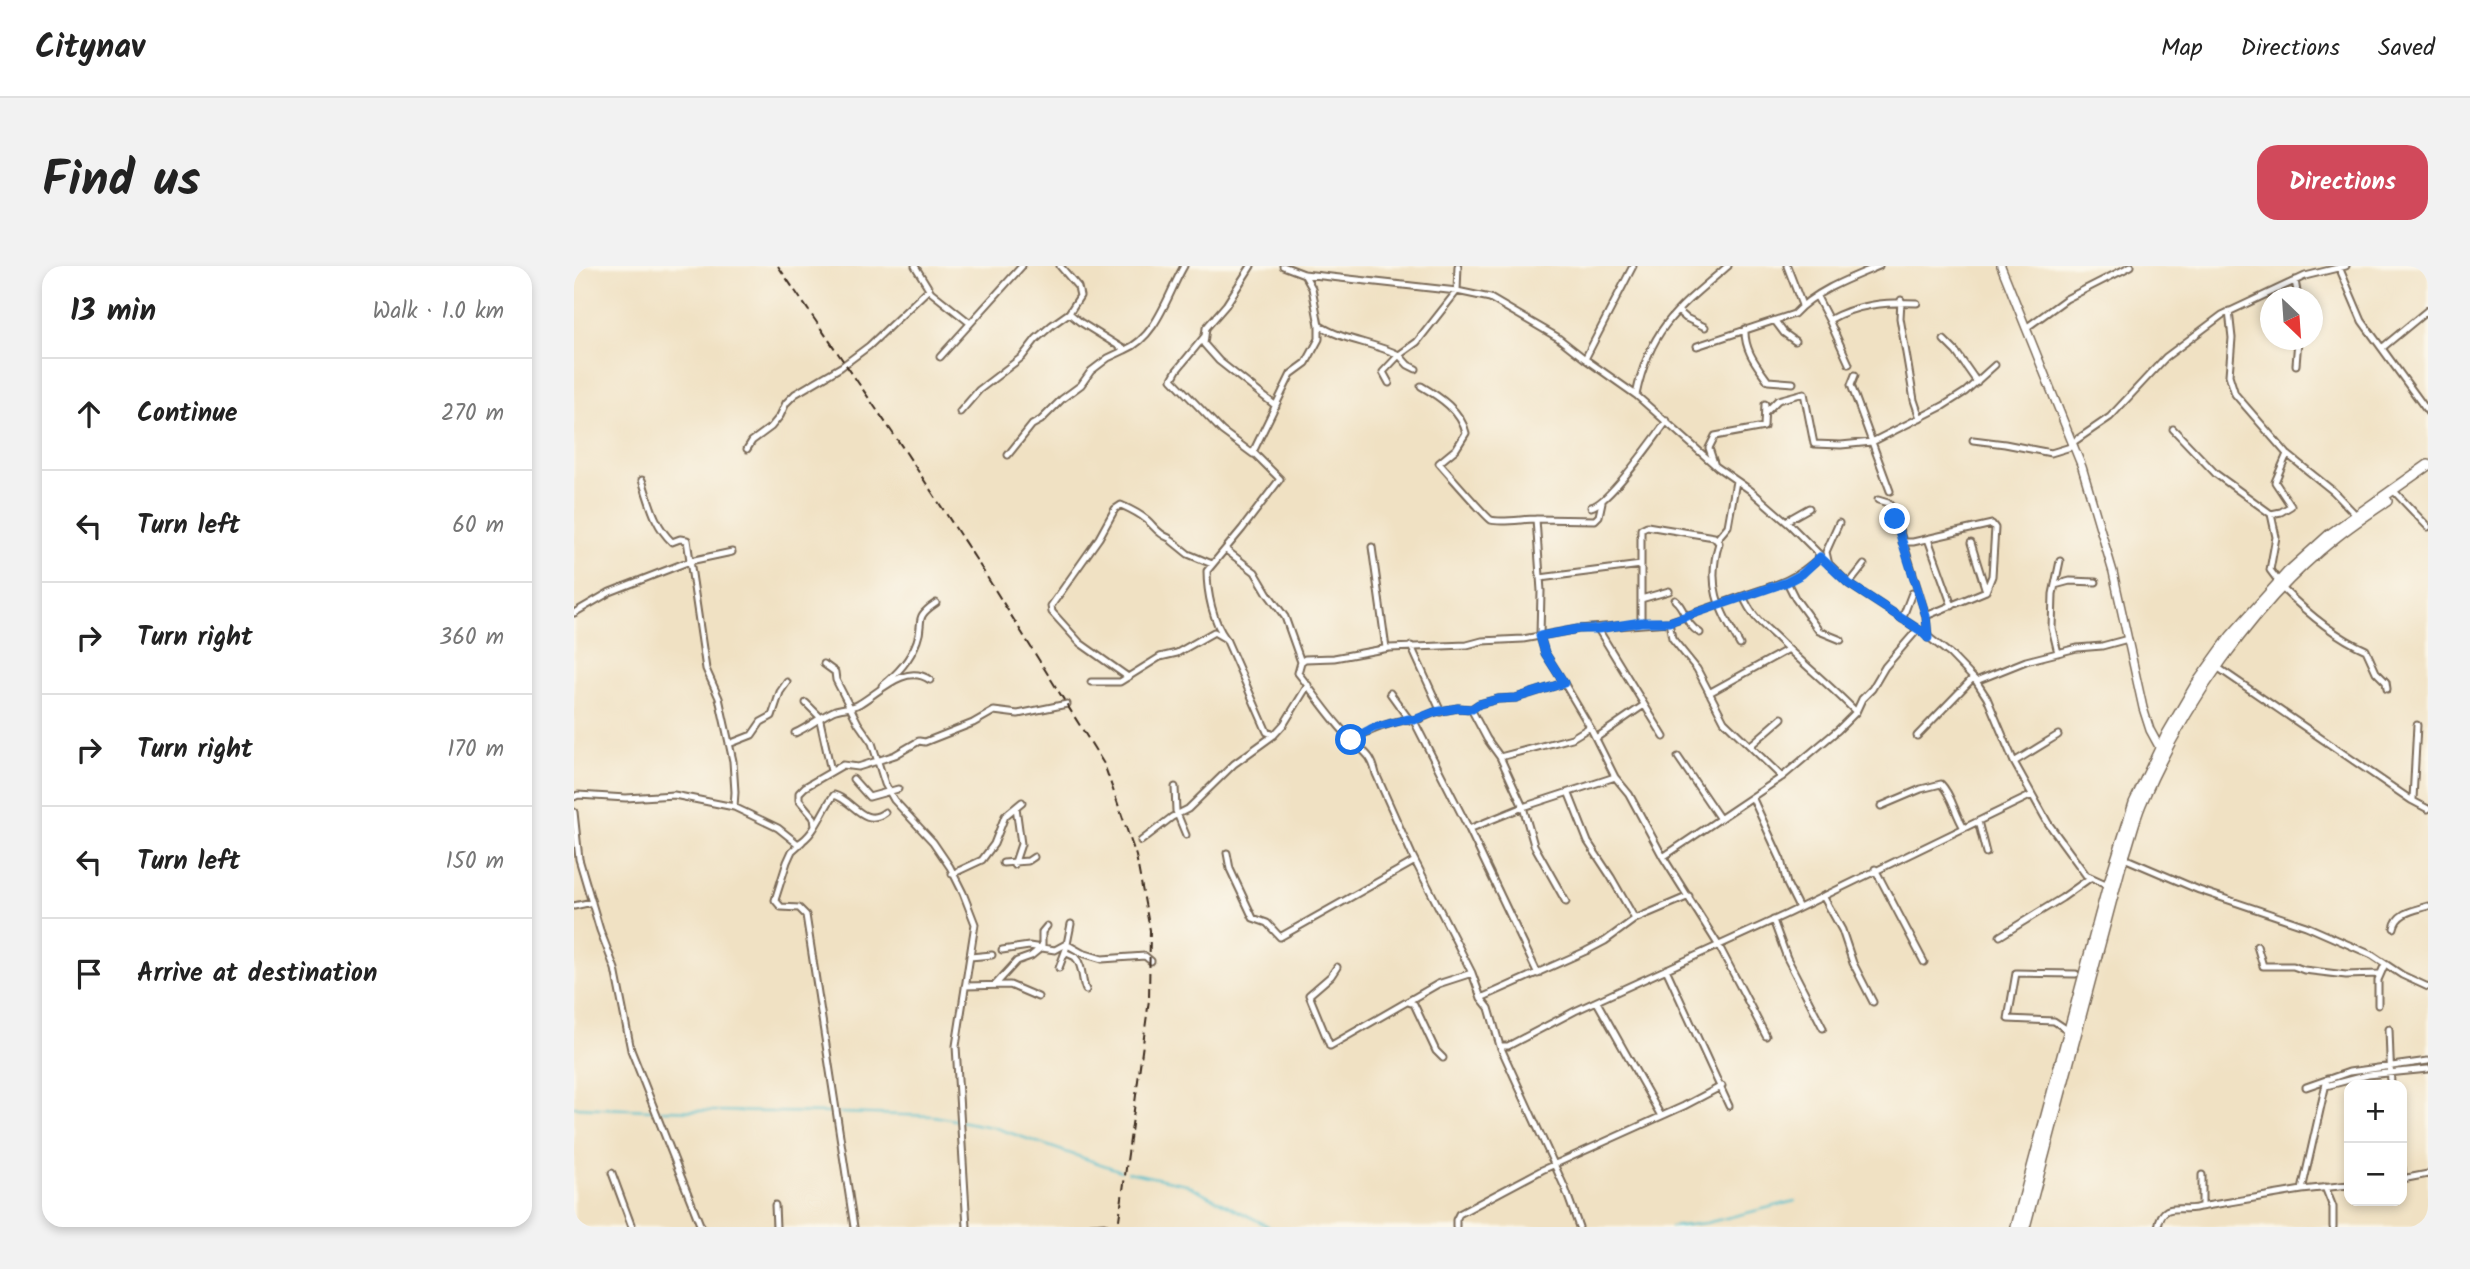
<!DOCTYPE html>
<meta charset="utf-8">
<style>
body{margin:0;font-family:Kalam,sans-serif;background:#f2f2f2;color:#222}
.controls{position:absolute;right:21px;bottom:21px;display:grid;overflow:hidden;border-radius:14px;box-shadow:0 4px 10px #0003}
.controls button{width:63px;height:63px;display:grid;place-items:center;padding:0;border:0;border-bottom:2px solid #e0e0e0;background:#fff;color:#222;font:35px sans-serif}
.compass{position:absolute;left:1686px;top:21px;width:63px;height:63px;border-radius:50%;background:#fff;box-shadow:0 4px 10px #0003;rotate:155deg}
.stop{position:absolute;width:21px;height:21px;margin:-16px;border:5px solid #1a73e8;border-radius:50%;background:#fff}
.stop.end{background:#1a73e8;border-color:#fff;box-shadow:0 2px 7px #0008}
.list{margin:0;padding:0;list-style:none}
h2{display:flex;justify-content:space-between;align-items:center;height:91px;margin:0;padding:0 28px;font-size:30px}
h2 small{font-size:23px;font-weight:400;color:#767676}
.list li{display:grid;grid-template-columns:46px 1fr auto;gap:21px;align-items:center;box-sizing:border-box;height:112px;padding:0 28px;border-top:2px solid #e0e0e0}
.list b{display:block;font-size:26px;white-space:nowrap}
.list em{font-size:23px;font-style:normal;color:#767676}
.icon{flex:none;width:38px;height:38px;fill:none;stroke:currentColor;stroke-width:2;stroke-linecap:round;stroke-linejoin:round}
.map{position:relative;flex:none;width:1854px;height:961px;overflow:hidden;border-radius:21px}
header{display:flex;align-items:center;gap:42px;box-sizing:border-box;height:98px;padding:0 35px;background:#fff;border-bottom:2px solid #e0e0e0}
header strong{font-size:33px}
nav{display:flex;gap:38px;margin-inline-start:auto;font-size:24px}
.intro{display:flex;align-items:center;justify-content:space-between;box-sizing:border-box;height:168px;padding:0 42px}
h1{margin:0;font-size:49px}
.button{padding:18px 32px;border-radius:21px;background:#d1495b;color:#fff;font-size:24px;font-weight:700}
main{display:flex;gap:42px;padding:0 42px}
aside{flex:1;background:#fff;border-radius:21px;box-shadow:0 4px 10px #0003}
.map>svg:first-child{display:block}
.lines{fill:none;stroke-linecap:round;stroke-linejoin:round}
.stream{stroke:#4fbcca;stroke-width:2}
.minor-casing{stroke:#7a6a58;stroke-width:9}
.tertiary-casing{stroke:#7a6a58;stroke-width:10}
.primary-casing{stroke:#7a6a58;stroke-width:12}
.minor{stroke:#fff;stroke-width:5}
.tertiary{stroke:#fff;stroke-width:7}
.primary{stroke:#fff;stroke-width:9}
.rail{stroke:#3b2a1e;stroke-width:2;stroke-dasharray:10 5;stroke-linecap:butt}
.route{stroke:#1a73e8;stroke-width:9}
</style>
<header>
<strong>Citynav</strong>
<nav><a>Map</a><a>Directions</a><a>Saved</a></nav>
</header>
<div class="intro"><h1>Find us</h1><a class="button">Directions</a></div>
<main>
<aside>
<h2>13 min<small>Walk · 1.0 km</small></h2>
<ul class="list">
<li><svg class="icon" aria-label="ahead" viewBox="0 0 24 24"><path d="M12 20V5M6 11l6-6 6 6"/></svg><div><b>Continue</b></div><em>270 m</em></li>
<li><svg class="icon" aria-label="left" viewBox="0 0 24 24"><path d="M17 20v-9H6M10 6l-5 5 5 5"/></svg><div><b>Turn left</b></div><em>60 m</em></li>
<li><svg class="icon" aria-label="right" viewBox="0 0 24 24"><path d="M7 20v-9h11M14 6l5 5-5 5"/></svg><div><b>Turn right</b></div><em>360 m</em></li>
<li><svg class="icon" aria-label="right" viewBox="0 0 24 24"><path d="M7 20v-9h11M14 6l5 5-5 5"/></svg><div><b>Turn right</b></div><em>170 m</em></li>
<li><svg class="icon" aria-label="left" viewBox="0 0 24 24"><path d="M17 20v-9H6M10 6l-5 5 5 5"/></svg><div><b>Turn left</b></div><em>150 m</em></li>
<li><svg class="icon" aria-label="arrive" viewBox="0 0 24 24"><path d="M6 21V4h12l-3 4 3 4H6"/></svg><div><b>Arrive at destination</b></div></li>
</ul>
</aside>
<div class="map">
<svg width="1854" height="961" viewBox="0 0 1854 961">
<rect width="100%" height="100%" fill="#fbf7ec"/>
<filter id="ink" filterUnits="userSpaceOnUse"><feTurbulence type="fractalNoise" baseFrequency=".0143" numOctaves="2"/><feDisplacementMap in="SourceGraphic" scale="14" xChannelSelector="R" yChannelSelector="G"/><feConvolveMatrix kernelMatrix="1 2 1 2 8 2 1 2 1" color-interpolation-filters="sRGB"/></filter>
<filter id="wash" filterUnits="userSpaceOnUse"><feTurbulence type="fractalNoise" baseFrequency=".00686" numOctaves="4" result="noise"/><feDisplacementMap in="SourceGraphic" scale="28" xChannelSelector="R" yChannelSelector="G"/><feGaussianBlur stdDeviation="1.57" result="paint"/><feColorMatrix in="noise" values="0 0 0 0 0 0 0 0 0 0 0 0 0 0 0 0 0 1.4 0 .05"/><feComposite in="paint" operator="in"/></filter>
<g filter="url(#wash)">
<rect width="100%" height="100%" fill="#f0e1c3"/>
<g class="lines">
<path class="stream" d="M 0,841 L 78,844
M 84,844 L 260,847
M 266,847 L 360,850 L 422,862 L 547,905
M 554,906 L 612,918 L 696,961
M 1097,961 L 1132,957 L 1221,935"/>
</g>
</g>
<g filter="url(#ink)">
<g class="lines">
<defs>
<path id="minor" d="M 341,0 L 357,26 L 396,57
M 486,0 L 504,21 L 506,30 L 495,47
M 677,0 L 652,39 L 632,62 L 630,78 L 645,95 L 702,140
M 709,0 L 730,8 L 883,25 L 916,32 L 983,71 L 1011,93 L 1062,129 L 1143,201 L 1176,224 L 1215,258 L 1275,318 L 1347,365 L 1376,388 L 1402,415 L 1413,432 L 1440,496 L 1474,557 L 1512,609 L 1534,619
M 1213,0 L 1228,39
M 1765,1 L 1788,55 L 1854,146
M 1721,14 L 1724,32
M 1243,31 L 1255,54 C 1283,38 1312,36 1343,37
M 1327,34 L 1326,52 L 1340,134 L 1346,152
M 1104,45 L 1112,52 L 1131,61
M 1655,45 L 1658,72 L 1655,109 L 1661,128 L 1713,188 L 1759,225 L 1782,249
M 1255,54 L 1275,98
M 1201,55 L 1210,67 L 1221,75
M 745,59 C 769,75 799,76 825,89 L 809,106 L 815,117
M 1452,62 L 1492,33 L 1557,0
M 1171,63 C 1170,84 1182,98 1194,115 L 1219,117
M 630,71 L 603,104 L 598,113 L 648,165 L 679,188
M 1370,74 L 1382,86 L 1403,116
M 1123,80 L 1220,48 C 1241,25 1276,12 1305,0
M 1808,82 L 1854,44
M 366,91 L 448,0
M 1011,93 L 1059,0
M 1722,99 L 1724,74
M 842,103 L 834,99 L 825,89 L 843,76 L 883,25 L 884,0
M 1281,109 L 1277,119 L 1316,225
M 1062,129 C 1076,62 1104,42 1154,0
M 386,146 L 405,124 L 448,91 L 462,73 L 478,59 L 495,47 L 506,56 L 551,84 C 583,71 594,27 610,0
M 1191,147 L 1204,134 L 1230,127 L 1240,178 L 1267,179 L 1298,176 L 1369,140 L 1391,126 L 1421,99
M 1599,163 L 1642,208 L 1697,248
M 1399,174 L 1431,178 L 1477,187 L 1500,180
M 1498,177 L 1536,151 L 1592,91 L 1648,49 L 1731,10 L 1772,0
M 173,183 L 178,175 L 197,161 L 206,150 L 212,137 L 221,128 L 267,101 L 295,80 L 355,23
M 434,189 L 458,159 L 467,154 L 488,133 L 507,119 L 517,105 L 534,92 L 551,84
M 1140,197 L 1135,182 L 1141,170 L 1190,161 L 1191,138
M 68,214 C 76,237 80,259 98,276 L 106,273 L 113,274 L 132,403 L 145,432 L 159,495 L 161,526 L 160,541
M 1818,223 L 1854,261
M 1304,234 L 1314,237 L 1319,243 L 1352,350 L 1354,372
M 1017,241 C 1034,238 1080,173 1093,155
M 962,253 L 1021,254 L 1025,250 L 1028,236
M 1212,255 L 1235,242
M 1143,273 L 1154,260 L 1162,215
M 1354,273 L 1378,340
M 598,275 L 614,288 L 638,298
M 1328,276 L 1339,276 L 1418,258 L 1421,262 L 1418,310 L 1412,325 L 1352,350
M 1397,277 L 1412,325
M 798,281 L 812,382
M 652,284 L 681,306 L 694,328 L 711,351 L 727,396
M 1255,299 L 1252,286 L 1265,257
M 966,312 L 1067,299
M 1213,316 L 1221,332 L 1245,365 L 1267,374
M 1705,316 L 1696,304 L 1702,271 L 1697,248 L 1707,246 L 1717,240 L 1701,216 L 1713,188
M 1275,318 L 1290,299
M 1481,319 L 1496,315 L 1522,316
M 1708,322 C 1731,345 1762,371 1792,384 L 1802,406 L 1812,416 L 1813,423
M 1169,330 C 1202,319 1220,315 1246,291
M 1067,333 L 1095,325
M 1101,334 C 1113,344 1109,357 1126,367
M 0,347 L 36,326 L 116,295 L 158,286
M 1328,353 L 1338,327
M 1067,356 L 1067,263 L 1073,260 L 1140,271 L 1145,277 C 1132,320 1145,342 1166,379
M 1095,356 L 1098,372 L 1123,403 L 1150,455 L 1208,511
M 1024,363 L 1090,471
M 652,373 C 639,356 633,327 633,305 L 668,263 L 706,213 L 679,186 L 717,108 L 732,97 L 745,73 L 745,59 L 738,22 L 730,8
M 837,380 L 867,446
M 1484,387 L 1478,362 L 1479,328 L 1486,295
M 250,398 L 261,406 L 262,414 L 284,457 L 298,477 L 311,518 L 320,534 L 359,576 L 376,601 L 389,627 L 401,658 L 382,780 L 393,961
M 1643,401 L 1837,534 L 1839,533 L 1843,459
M 554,411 L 506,377 L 478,346 L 477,340 L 525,272 L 541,243 L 547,239 C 556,243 566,248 573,254 C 581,261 584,268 595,272
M 1402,415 L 1452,395 L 1503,382 L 1528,380 L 1554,373
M 517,416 L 546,416 L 586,391 L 603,387 L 640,366 L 652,373 L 693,466 L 700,469
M 990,417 L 1016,461 L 1041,511 L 1055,528 L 1089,591 L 1145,680 L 1192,770
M 308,420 C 324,407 336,394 343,375 C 351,355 338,353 362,337
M 816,427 L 834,452
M 1135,427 L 1213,384
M 232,437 L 245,450 L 257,505
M 897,443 L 913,473 L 926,491 L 949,541 L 960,579 L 992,636
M 840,455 L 895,563 L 964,708
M 221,467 C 235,461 246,451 259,445 C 268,441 277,443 285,438 C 306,426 331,397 356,414
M 1343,470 L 1399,412
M 1022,472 L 1070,439
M 777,474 C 790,467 827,450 840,455 L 861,446 L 884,442 L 897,443 L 905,438 L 924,433 L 942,432 L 990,417 L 971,387 L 966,370 L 967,325 L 962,253 C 950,253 927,257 917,254 C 913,252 872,205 865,197 L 882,183 L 892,167 C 887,145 866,131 847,120
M 155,478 L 178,469 L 187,456 L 198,450 L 206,426 L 213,416
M 1177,479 L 1208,452
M 926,491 L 998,472 L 1016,461
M 1104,491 L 1146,553
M 1440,496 L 1484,469
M 279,513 L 295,531 L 324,523
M 601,521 L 602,545 L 612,569
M 995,528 L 1014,576 L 1037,611 L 1061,653
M 0,531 L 4,529 L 52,532 L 100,529 L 160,541 L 204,562 L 224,578 C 242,568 248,544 260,529 C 278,533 290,563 311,546
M 1179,533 L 1207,594 L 1213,618 L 1225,642
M 1837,534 L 1854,543
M 1307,540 L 1347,523 L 1367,518 C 1378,529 1381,548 1390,562
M 0,546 L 5,593 L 26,664 L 41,703 L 57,784 L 127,961
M 1404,555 L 1412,587
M 241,560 L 240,552 L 225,534 L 225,527 L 231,521 L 269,499 L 284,501 L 300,496 L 321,489 L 345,475 L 351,476 L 399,457 L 420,445 L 444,448 L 493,438
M 895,563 L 949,541 L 1041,511
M 567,575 L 598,551 L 614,543 L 660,498 L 700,469 L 710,458 L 734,419
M 228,576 L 218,585 L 213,596 L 201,634 L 207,641 L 225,642 L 232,649 L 280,961
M 653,587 L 656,603 L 679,652 L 693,657 L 706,671 L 841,595
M 1089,591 L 1208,511 L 1264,464 L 1282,446
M 1550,592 L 1625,624 L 1732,660 L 1798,689 L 1828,709 L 1854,721
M 429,597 L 454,595 L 460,591
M 440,599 L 447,578 L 442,541
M 1301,603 L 1350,696
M 378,608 L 408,594 L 420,578 L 431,550 L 448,536
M 1249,630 L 1268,664 L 1279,697 L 1299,736
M 0,640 L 18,636
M 1199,654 L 1213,692 L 1249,762
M 1820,662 C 1823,646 1841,644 1854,640
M 1426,670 L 1488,632 L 1516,612
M 1683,680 L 1689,700 L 1719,700 L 1730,704 L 1772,709 L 1805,708
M 428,684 L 455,680 L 481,684 L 492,678 L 508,687 L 528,693 L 571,690 L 577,695
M 491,686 C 494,688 498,689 501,691 C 510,700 507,715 512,724
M 396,691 L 418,689
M 763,701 L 757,710 L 735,729 L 756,780 L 864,718 L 898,707
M 485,702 L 492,683 L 497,658
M 1092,703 L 1155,840
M 421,719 L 443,695 L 457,690 L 468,681 L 468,666 L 473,660
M 391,720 L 436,719 L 464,731
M 907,732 L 1012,685 L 1031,675 L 1061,653 L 1115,630
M 834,736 L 840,738 L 862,785 L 869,792
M 1023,736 L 1087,850
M 1804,739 L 1804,714 L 1811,698
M 1815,763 L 1817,819
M 1495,765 L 1480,755 L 1434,753 L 1442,707 L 1502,708
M 926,780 L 915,742 L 907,732 L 898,707 L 839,591 L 802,508 C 797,487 790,487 777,473 C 757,454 741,428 724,407 L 727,396 L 731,393 L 760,392 L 815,382 L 893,379 L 908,375 L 949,373 L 1004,363 L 1095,356 L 1169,330 C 1178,351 1187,357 1203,372 C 1228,397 1257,420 1282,446 L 1288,433 L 1298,423 L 1311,401 L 1344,363
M 1752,820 L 1794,809 L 1854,803
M 1732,821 L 1775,806 L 1854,795
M 1828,902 L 1829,913
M 38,907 L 58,961
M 1828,913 L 1854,908
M 1751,921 L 1759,941 L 1759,961
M 1728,924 L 1753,813
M 201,939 L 202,961
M 1626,941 L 1728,924 L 1775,919
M 517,961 L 530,960
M 882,961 L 882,954 L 885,948 L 968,904 L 1110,840 L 1148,820
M 1005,961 L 991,922 L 926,780 L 934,780 L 1001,745 L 1213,648 L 1458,529
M 1584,961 C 1589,931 1610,949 1628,940 L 1628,909"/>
<path id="tertiary" d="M 1427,0 L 1508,201 L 1539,306 L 1569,442 L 1576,464 L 1588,486"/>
<path id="primary" d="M 1442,961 L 1534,619 L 1560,537 L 1593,468 L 1621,420 L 1657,370 L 1714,306 L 1755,269 L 1854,199
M 1451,961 L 1547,599 C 1555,579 1559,557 1567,538 C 1607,442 1679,337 1761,272 C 1777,259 1795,247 1813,235"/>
</defs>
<use href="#minor" class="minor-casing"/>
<use href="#tertiary" class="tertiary-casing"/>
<use href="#primary" class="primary-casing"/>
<use href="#minor" class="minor"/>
<use href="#tertiary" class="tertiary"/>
<use href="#primary" class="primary"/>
<path class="rail" d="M 204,0 L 329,182 L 403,295 L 530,498 L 562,590 L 576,664 L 575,734 L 544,961"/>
</g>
</g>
<g class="lines" filter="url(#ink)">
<path class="route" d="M 777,474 L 799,462 L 834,453 L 840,454 L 861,446 L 884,442 L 898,443 L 905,438 L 924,433 L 942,432 L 990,417 L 971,387 L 966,370 L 1004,363 L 1024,363 L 1067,356 L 1095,356 L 1213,316 L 1228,308 L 1246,291 L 1275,318 L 1347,365 L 1354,372 L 1352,350 L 1321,253"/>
</g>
</svg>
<div class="controls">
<button>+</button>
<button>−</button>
</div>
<svg class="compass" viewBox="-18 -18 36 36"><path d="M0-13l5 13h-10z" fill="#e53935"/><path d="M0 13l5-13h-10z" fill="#767676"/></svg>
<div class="stop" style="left:777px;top:474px"></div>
<div class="stop end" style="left:1321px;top:253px"></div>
</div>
</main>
